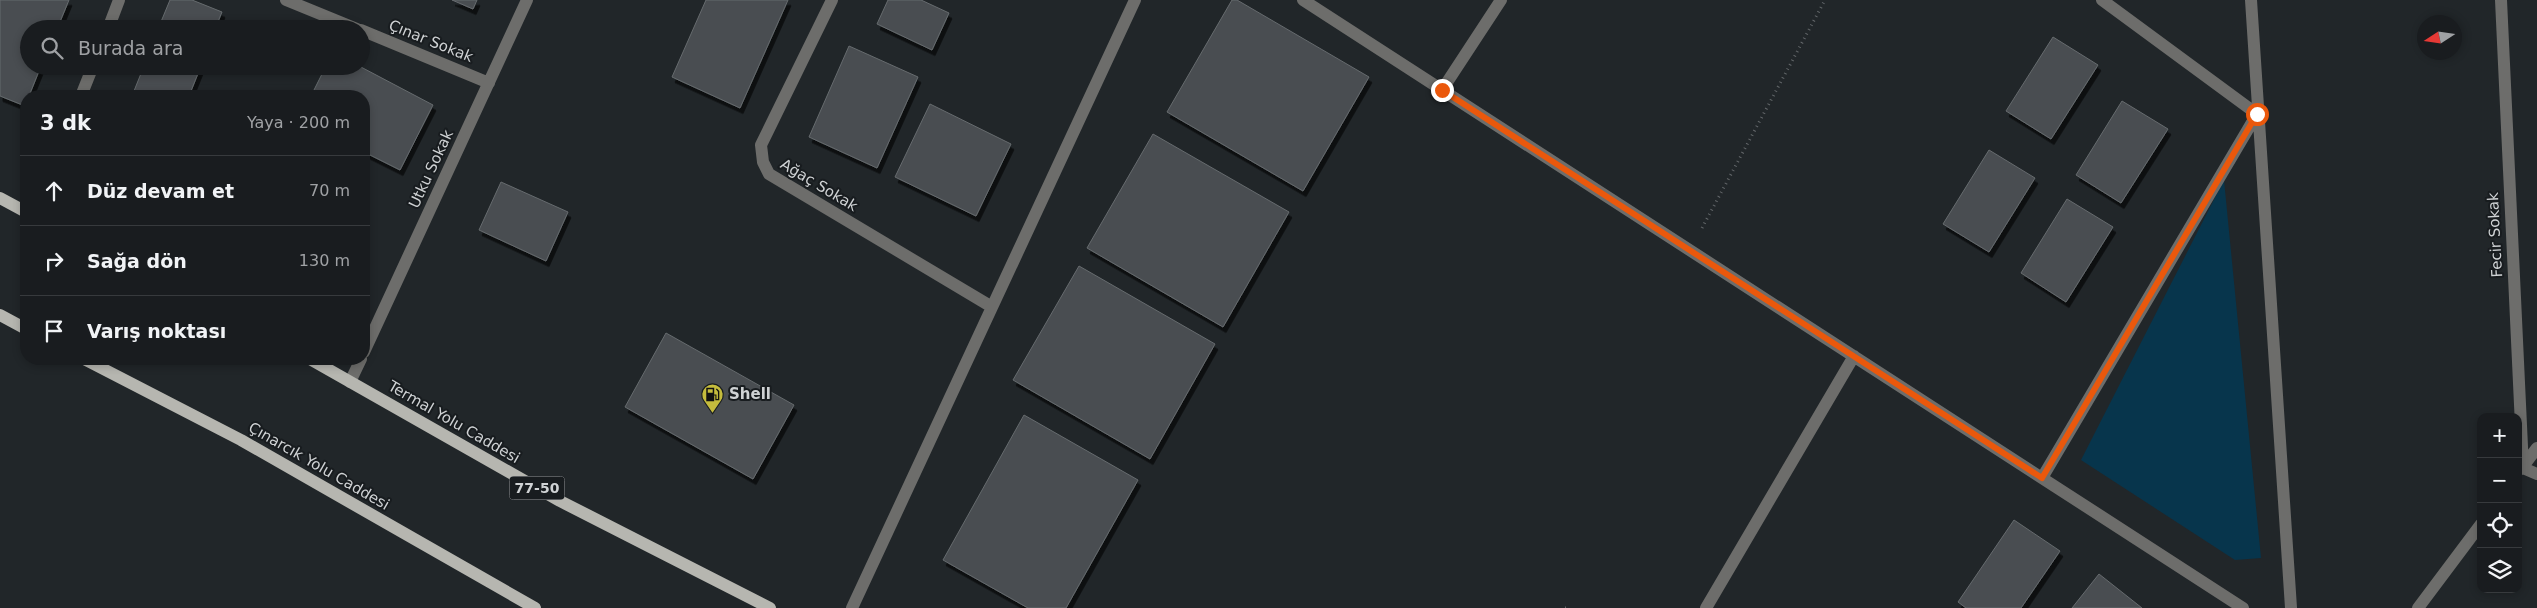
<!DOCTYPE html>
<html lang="tr">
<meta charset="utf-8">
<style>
body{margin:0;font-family:"DejaVu Sans",sans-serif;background:#222528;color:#f1f3f6}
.controls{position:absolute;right:15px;bottom:15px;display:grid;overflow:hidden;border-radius:10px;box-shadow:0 2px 8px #0003}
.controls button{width:45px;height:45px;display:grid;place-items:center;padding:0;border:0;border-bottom:1px solid #373a3d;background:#191c1f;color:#f1f3f6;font:25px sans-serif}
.compass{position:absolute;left:2417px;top:15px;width:45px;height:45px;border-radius:50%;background:#191c1f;box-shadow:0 2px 8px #0003;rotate:258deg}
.stop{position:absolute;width:15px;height:15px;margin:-11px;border:4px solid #ea580c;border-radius:50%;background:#fff}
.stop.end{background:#ea580c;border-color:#fff;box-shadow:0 1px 5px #0008}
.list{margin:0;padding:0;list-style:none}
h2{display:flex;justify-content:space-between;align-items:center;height:65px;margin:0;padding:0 20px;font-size:21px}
h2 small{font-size:16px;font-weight:400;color:#9fa1a4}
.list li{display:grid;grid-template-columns:32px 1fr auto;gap:15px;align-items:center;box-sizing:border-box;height:70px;padding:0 20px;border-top:1px solid #373a3d}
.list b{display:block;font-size:19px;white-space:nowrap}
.list em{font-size:16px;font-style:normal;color:#9fa1a4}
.icon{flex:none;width:28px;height:28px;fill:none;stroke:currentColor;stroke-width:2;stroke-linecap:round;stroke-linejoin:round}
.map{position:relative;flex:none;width:2537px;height:608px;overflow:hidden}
.search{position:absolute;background:#191c1f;box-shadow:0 2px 8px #0003;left:20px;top:20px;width:350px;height:55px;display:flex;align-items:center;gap:12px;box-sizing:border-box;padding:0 18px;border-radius:28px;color:#9fa1a4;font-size:19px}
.panel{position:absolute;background:#191c1f;box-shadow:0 2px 8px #0003;left:20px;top:90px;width:350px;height:275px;border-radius:20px}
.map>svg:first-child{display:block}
.green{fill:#07354c}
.building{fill:#494d51;stroke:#666b6e;filter:url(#shadow)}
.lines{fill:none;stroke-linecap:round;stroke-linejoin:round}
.path{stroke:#63676a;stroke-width:3;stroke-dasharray:1 4;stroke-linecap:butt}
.minor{stroke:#6d6d6b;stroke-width:12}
.major{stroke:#b6b6b0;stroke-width:12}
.route{stroke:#ea580c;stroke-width:6}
.labels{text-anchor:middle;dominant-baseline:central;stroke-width:4;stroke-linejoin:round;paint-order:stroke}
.shield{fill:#181c1f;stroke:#989b9e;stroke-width:1}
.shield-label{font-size:14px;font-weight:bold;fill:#cfd2d4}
.street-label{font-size:15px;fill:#cfd2d4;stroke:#181c1f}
.poi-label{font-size:15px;font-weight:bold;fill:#cfd2d4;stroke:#181c1f;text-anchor:start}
</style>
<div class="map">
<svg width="2537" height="608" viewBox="0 0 2537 608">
<defs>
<filter id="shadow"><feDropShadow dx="3" dy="5.5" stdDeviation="0" flood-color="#0009"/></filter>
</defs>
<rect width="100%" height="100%" fill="#212629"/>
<path class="green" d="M 2224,180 L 2261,558 L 2235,560 L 2081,460 Z"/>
<path class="building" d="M 0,0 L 69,0 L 57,29 L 29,29 L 29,66 L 41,66 L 29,96 L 26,96 L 25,106 L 0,96 Z
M 170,0 L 192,0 L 222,12 L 215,29 L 158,29 Z
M 452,0 L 477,0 L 473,9 Z
M 706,0 L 788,0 L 740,108 L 672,77 Z
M 888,0 L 921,0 L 949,13 L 932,50 L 877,24 Z
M 1232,0 L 1237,0 L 1369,77 L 1303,191 L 1167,112 Z
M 2053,37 L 2098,65 L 2051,139 L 2006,111 Z
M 849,46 L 918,77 L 877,168 L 809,137 Z
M 144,66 L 201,66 L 189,96 L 132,96 Z
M 326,66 L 359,66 L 433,105 L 400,170 L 364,152 L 364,96 L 311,96 Z
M 2122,101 L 2168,129 L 2121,203 L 2076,175 Z
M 930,104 L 1011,144 L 976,216 L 895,177 Z
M 1153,134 L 1289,212 L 1223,327 L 1087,248 Z
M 1989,150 L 2035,178 L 1989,252 L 1943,224 Z
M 501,182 L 568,212 L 546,261 L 479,230 Z
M 2067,199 L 2113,227 L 2066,302 L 2021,273 Z
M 1079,266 L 1215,344 L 1150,459 L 1013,380 Z
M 666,333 L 794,405 L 753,479 L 625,407 Z
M 1024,415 L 1138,480 L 1066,608 L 1028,608 L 943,560 Z
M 2014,520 L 2060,551 L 2021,608 L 1966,608 L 1958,602 Z
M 2099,574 L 2142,608 L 2072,608 Z"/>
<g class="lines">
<path class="path" d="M 1702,228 L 1825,0
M 1565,608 L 1566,608"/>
<path class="minor" d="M 286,0 L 357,29
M 832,0 L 761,145 L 763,162 L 769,174 L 992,307
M 1303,0 L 2243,608
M 2251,0 L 2291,608
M 2501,0 L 2523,468 L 2537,474
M 108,29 L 119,0
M 361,30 L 489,83
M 1442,90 L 1501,0
M 81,96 L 93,66
M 364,352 L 527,0
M 350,382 L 361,359
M 2521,469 L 2537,448
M 2042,478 L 2257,114 L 2102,0
M 852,608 L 1135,0
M 1706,608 L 1854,356
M 2418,608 L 2481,524"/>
<path class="major" d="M 0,198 L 26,212
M 0,315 L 26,329
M 84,359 L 241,440 L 535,608
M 310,359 L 560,501 L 770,608"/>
</g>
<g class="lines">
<path class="route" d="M 1442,90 L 2042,478 L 2257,114"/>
</g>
<defs>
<symbol id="fuel-pin" viewBox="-11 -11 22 30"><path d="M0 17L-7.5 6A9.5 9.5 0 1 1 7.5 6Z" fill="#c5bc3d" stroke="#181c1f"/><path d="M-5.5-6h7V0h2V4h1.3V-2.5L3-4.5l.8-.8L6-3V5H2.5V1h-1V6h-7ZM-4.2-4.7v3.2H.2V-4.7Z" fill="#111"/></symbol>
</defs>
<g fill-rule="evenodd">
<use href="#fuel-pin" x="700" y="382" width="25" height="34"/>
</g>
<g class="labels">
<rect class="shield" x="509.5" y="476.5" width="55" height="23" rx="4"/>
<g class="shield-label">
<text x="537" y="488">77-50</text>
</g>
<g class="street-label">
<text transform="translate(431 41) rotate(22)">Çınar Sokak</text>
<text transform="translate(431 169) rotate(-65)">Utku Sokak</text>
<text transform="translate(819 185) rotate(31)">Ağaç Sokak</text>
<text transform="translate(2495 235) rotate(-93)">Fecir Sokak</text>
<text transform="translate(454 422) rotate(30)">Termal Yolu Caddesi</text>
<text transform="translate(319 466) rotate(30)">Çınarcık Yolu Caddesi</text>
</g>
<g class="poi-label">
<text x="729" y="394">Shell</text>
</g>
</g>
</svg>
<div class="controls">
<button>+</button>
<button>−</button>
<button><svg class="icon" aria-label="locate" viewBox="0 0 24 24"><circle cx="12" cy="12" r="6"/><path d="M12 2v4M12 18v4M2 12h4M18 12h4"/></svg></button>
<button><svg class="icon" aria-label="layers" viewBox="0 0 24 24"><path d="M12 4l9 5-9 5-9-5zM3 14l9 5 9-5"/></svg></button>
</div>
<svg class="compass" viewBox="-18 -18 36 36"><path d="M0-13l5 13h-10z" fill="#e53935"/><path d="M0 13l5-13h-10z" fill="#9fa1a4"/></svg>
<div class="stop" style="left:2257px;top:114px"></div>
<div class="stop end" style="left:1442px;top:90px"></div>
<div class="search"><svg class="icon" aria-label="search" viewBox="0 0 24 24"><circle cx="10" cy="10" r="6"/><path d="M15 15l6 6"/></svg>Burada ara</div>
<section class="panel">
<h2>3 dk<small>Yaya · 200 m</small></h2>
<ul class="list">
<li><svg class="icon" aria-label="ahead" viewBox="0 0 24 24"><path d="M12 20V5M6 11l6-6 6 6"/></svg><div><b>Düz devam et</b></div><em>70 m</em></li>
<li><svg class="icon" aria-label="right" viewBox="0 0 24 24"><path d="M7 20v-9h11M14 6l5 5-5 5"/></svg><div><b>Sağa dön</b></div><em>130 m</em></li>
<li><svg class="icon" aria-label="arrive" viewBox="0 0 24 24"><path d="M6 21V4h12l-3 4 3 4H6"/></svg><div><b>Varış noktası</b></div></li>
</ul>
</section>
</div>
